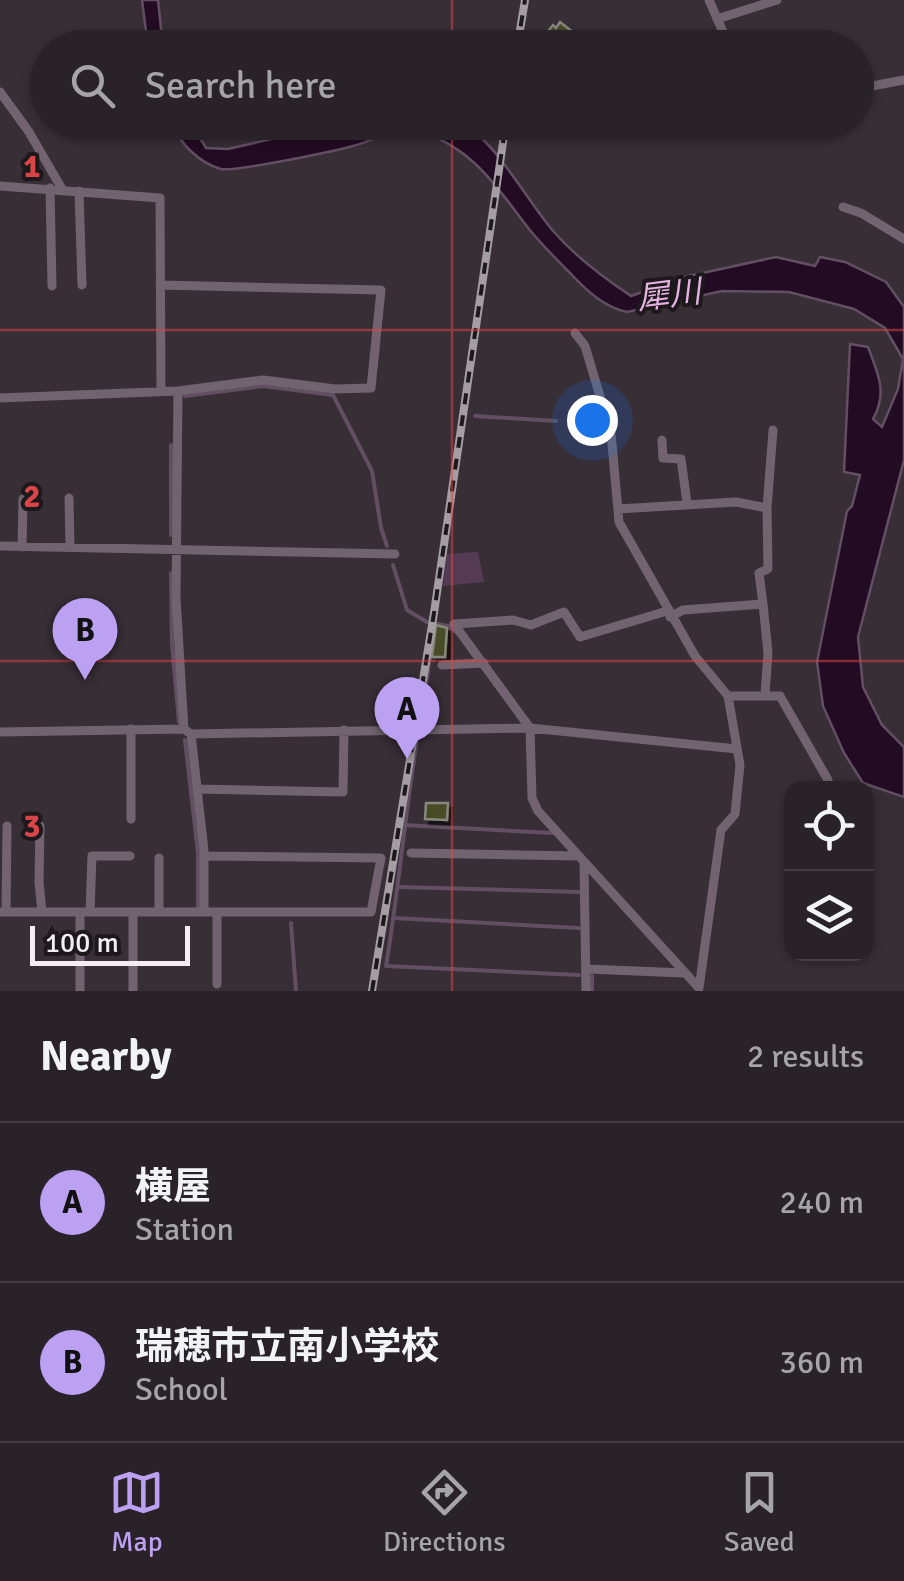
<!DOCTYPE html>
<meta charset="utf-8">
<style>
body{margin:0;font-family:Signika,"Noto Sans JP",sans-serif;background:#312a30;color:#f1f3f6}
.controls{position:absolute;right:30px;bottom:30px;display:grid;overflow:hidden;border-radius:20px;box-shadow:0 2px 8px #0004}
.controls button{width:90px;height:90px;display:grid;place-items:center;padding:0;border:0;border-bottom:2px solid #453f45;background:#292228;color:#f1f3f6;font:50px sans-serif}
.scale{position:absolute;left:30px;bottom:25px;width:160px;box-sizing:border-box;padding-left:10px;border:5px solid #f4eef4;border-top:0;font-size:28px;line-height:35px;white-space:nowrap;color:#f4eef4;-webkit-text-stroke:8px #1c181b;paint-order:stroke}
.you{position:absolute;left:592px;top:420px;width:35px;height:35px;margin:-25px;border:8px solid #fff;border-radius:50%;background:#1a73e8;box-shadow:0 0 0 15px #1a73e833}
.badge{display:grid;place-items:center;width:65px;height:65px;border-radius:50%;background:#bca0f2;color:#111;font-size:32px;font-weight:700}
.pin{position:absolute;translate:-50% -82px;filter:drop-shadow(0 2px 5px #0008)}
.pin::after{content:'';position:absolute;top:52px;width:35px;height:30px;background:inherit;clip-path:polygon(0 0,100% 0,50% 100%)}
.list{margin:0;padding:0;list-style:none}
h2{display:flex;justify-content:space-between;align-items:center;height:130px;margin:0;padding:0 40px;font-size:42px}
h2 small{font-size:32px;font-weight:400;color:#a5a4a8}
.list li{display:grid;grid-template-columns:65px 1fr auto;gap:30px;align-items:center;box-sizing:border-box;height:160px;padding:0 40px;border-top:2px solid #453f45}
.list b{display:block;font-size:38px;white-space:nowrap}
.list p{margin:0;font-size:32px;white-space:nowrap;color:#a5a4a8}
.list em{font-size:32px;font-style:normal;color:#a5a4a8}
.icon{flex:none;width:55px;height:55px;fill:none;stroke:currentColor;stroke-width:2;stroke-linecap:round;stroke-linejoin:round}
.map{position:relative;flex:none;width:904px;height:991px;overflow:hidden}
.search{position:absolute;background:#292228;box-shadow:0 2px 8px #0004;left:30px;right:30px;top:30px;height:110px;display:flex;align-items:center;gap:25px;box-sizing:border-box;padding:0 35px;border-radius:55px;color:#a5a4a8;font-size:38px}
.sheet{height:450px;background:#292228}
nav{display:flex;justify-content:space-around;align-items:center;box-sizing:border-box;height:140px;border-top:2px solid #453f45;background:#292228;font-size:28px;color:#a5a4a8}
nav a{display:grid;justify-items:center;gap:5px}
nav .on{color:#bca0f2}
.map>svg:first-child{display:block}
.green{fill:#543b53}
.water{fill:#230b23;stroke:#624f62;stroke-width:2.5}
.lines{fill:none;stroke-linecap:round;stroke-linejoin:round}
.stream{stroke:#624f62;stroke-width:4}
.building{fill:#464c27;stroke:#86887b;stroke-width:2.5;filter:url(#shadow)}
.street{stroke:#716470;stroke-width:9}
.rail-casing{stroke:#a49da3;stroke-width:8}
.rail{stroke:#1c181b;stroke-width:4;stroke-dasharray:11;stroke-linecap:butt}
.grid{fill:none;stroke:#da4647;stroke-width:2.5;stroke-opacity:0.55}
.labels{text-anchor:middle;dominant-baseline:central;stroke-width:8;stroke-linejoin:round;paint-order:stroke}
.water-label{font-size:32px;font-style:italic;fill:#e5b2e2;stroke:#1c181b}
.grid-label{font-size:32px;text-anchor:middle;font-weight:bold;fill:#da4647;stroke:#1c181b;stroke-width:8;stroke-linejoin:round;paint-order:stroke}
</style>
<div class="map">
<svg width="904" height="991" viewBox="0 0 904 991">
<defs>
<filter id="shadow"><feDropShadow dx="4.5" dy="4.5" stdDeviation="0" flood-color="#0009"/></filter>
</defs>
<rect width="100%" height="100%" fill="#372e36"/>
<path class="green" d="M 478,552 L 484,582 L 443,586 L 447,554 Z"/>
<path class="water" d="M 142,0 L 158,0 L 163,47 L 148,47 Z
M 458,122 C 492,134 529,204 554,232 C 575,256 604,278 631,296 L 684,277 L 776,257 L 815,266 L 820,257 L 845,262 L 886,282 L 904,307 L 904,460 L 858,637 L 863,687 L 882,725 L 904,747 L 904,797 L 863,783 L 844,753 L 823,706 L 817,662 L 847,511 L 852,506 L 860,475 L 844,472 L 850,344 L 868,347 C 878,374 888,392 873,419 L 882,427 L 898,389 L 903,359 L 885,328 L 854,309 L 789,292 L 722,291 L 627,312 C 604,307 587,291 571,274 C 557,260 542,245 529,229 C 499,190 473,148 423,133 C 393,125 377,141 349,147 C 330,152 234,172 221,169 C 199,163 179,143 172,123 L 191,123 L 206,148 L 228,149 L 342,123 Z"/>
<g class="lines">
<path class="stream" d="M 185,396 L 263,386 L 333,395 L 372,471 L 381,528 L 387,546
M 475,416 L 556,421
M 171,445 L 171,535
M 393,565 L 407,610 L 427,622 L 448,626 L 454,631
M 171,573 L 172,644 L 179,722
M 420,725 L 435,624
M 418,734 C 405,812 399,889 386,966 L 579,975
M 185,740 L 198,853 L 198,908
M 403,825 L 552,833
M 400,887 L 580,892
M 394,918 L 579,928
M 291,923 L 296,991
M 592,991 L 592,976"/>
</g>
<path class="building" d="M 560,22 L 574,33 L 564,48 L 543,48 L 546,43 L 541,40 L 553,25 L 556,28 Z
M 436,625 L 447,628 L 445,657 L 432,657 Z
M 426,803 L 448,803 L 447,820 L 425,819 Z"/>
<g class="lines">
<path class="street" d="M 709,0 L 730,48
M 717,19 L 777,0
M 856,89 L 904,80
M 0,92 L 29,132 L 62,189
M 0,186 L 160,198 L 161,390
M 50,188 L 52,286
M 79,191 L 82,285
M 843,207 L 861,213 L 904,239
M 575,333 L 585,346 L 611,433 L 619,522 L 695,656 L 728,696 L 740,765 L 735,814 L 721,830 L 699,988
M 178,391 L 176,598 L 184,729
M 0,398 L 178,391 L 263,380 L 335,389 L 371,388 L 381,290 L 160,285
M 662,440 L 663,458 L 681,459 L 687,503
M 69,498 L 70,547
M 618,509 L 736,502 L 767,508
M 0,546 L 395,554
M 22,547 L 23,499
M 763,604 L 768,653 L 765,694
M 670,617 L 683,610 L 763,604 L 759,573 L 768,569 L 767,508 L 773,430
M 454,624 L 530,728 L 532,798 L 538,811 L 699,988
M 454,624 L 513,620 L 531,625 L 564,612 L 580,637 L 667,611
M 442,665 L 484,663
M 728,696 L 780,696 L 828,780
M 131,729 L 131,819
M 0,732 L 184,729 L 191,734 L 530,728 L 737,749
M 191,734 L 204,851 L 204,912
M 197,789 L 343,792 L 344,730
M 40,826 L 39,882 L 42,912
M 411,853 L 578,856
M 159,858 L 159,912
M 584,863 L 586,991
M 0,912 L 371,912 L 381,858 L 204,856
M 6,912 L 7,826
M 80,912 L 80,991
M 90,912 L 92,856 L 130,856
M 133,912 L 133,991
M 587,969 L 684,973
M 217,984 L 217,912"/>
<defs>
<path id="rail" d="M 517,48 L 525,0
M 372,991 L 434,613 L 506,122"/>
</defs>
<use href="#rail" class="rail-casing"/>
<use href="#rail" class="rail"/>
</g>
<path class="grid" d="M 452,0 L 452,48M 452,122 L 452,991M 0,330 L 904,330M 0,661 L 904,661"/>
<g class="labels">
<g class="water-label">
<text transform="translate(669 295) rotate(-7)">犀川</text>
</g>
</g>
<g class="grid-label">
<text x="32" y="177">1</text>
<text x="32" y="507">2</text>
<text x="32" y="837">3</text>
</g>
</svg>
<div class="controls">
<button><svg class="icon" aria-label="locate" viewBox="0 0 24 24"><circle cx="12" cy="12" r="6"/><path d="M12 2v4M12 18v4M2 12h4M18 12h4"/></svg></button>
<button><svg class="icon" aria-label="layers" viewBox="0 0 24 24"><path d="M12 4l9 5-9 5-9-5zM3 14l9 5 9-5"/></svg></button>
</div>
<div class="scale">100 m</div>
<div class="you"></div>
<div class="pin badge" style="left:407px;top:759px">A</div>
<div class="pin badge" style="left:85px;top:680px">B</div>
<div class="search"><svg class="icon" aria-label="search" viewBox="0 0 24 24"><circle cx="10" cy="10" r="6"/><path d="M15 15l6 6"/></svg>Search here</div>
</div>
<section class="sheet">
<h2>Nearby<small>2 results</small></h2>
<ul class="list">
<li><span class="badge">A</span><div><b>横屋</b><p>Station</p></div><em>240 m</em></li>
<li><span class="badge">B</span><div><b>瑞穂市立南小学校</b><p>School</p></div><em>360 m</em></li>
</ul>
</section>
<nav>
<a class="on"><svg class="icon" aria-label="map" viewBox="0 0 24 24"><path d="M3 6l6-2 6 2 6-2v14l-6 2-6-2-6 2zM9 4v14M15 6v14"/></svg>Map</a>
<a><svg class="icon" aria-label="directions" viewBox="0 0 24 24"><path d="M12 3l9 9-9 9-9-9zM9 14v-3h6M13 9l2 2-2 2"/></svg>Directions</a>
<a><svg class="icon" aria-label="saved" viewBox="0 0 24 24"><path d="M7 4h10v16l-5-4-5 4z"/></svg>Saved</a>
</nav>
